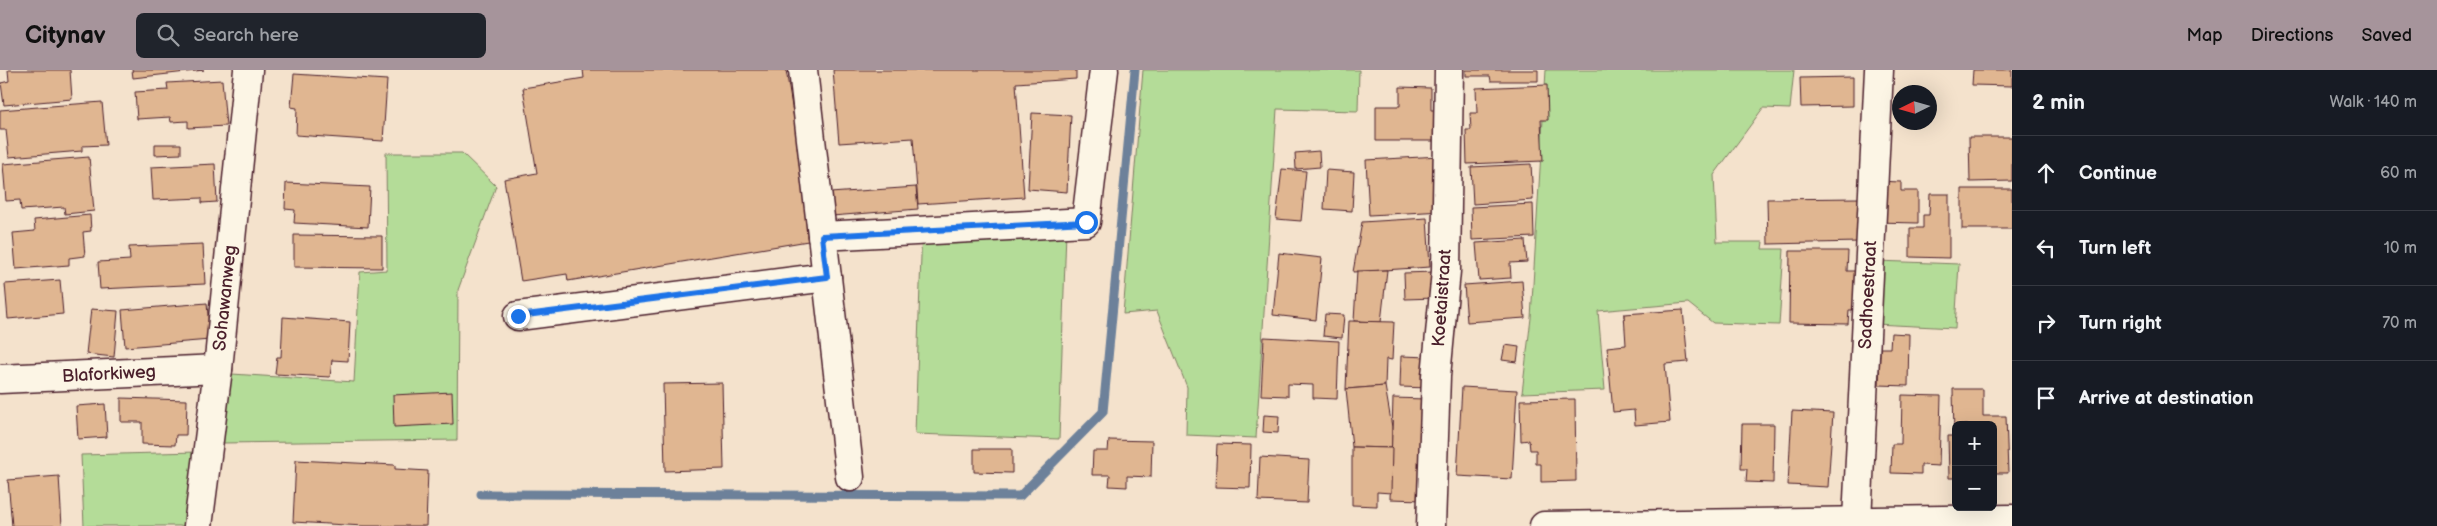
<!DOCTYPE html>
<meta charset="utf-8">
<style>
body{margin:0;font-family:"Balsamiq Sans",sans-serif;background:#20242c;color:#f1f3f6}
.controls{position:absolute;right:15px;bottom:15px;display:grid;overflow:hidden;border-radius:8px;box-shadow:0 5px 20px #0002}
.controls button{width:45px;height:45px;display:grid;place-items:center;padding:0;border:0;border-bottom:1px solid #363941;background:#171b24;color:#f1f3f6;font:25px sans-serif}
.compass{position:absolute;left:1892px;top:15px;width:45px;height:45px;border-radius:50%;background:#171b24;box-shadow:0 5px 20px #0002;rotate:265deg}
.stop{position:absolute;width:15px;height:15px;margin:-11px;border:4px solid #1a73e8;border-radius:50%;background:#fff}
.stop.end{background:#1a73e8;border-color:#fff;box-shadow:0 1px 5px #0008}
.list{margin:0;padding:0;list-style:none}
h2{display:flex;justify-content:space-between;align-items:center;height:65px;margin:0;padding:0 20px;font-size:21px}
h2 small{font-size:16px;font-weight:400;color:#9ea1a6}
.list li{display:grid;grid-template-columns:32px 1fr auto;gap:15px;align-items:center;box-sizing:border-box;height:75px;padding:0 20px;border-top:1px solid #363941}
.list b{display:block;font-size:19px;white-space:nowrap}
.list em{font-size:16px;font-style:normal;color:#9ea1a6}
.icon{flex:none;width:28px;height:28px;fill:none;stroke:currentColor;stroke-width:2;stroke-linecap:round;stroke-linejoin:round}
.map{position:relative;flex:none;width:2012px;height:456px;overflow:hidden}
header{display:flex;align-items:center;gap:30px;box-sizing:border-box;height:70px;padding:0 25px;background:#a6949b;color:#111}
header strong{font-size:24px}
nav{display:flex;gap:28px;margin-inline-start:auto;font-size:18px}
.search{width:350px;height:45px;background:#20242c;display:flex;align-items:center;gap:12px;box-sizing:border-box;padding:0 18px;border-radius:8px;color:#9ea1a6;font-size:19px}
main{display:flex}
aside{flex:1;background:#171b24}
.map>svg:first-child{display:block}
.green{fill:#b4dc98;stroke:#7f7e62}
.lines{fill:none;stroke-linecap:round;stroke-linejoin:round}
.stream{stroke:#6d819a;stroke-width:9}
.building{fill:#e0b691;stroke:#4a1f2b}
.minor-casing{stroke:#4a1f2b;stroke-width:31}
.minor{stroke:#fcf5e5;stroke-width:28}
.route{stroke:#1a73e8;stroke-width:6}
.labels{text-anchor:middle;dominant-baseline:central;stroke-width:5;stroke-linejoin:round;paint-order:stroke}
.street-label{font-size:18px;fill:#4a1f2b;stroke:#fcf5e5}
</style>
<header>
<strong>Citynav</strong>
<div class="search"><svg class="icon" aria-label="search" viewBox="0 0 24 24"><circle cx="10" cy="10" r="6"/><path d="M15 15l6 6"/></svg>Search here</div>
<nav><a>Map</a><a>Directions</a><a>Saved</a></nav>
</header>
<main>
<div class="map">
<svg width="2012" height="456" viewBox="0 0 2012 456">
<rect width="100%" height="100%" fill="#f4e2cc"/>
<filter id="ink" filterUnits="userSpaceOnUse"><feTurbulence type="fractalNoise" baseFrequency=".02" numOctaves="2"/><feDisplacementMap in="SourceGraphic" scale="10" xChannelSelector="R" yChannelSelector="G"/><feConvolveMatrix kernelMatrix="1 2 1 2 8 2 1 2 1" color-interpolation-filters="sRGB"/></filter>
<g filter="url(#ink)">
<g class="green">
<polygon points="1143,0 1359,0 1358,41 1277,39 1256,368 1186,365 1187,317 1157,241 1123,244"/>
<polygon points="1546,0 1794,0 1790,39 1763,38 1714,105 1717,172 1763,172 1762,179 1784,179 1779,255 1713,253 1688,233 1598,241 1605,320 1522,323 1531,248"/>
<polygon points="386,83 462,83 496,116 458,220 457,370 222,373 232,304 354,312 360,202 387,200"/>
<polygon points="922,156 1066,161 1059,369 915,364"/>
<polygon points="1877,191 1959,194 1955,258 1875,254"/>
<polygon points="197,382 188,456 84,456 81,385"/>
</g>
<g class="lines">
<polyline class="stream" points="481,424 1020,426 1103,342 1135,0"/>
</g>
<g class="building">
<polygon points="8,0 70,0 72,29 4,35 1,13 9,11"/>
<polygon points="132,0 204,0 133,8"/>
<polygon points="583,0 786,0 814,170 568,211 567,204 521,211 504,109 537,103 523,18 584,8"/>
<polygon points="833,0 1076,0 1076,9 1016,13 1024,127 918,134 913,68 839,73"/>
<polygon points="1466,0 1538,0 1538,11 1491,11 1490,6 1466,6"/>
<polygon points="1973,0 2012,0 2012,16 1972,15"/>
<polygon points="294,4 387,10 383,71 296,65 297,38 291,37"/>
<polygon points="1853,7 1853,36 1801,37 1800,8"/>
<polygon points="222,10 226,56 188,58 188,51 171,52 170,47 137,49 135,22 168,20 167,13"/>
<polygon points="1547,15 1548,50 1541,50 1543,91 1467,94 1466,60 1471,60 1470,43 1477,43 1476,18"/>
<polygon points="1400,17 1431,18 1431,40 1442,40 1442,71 1376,71 1376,36 1400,36"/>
<polygon points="102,32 106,75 82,76 82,81 9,87 6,60 0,60 0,40"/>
<polygon points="1032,43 1071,45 1067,122 1028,119"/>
<polygon points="1969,67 2012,67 2012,111 1970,112"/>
<polygon points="155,74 181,74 181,84 155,85"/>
<polygon points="1319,81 1320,97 1296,99 1295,83"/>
<polygon points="1440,86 1443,141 1369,145 1366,90"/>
<polygon points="89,87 94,141 65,144 64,137 21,140 20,130 6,131 3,94"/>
<polygon points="215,94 217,132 202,133 202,128 153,130 151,97"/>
<polygon points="1531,94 1533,130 1473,134 1471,97"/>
<polygon points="1282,99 1306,101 1301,151 1276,149"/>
<polygon points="1326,100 1354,102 1352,141 1324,139"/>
<polygon points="1876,111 1901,112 1901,121 1918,121 1918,153 1875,152"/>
<polygon points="286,113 370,117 368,157 294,153 295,140 285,139"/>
<polygon points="916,117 918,139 832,146 830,123"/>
<rect x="1962" y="119" width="50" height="40"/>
<polygon points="1930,124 1949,124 1949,188 1910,187 1910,158 1923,158 1923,145 1929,145"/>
<polygon points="1859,128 1859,172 1768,174 1767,129"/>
<polygon points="1533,134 1534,167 1472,170 1471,137"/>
<polygon points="90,145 91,161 83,162 85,186 69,188 69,195 16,199 13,163 35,161 34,150"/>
<polygon points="1427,148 1430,197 1353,202 1362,152"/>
<polygon points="294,165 382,166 382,198 294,197"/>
<polygon points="1525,170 1527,192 1510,193 1511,208 1479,210 1476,173"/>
<polygon points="203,174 205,214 100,219 98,192 130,190 129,177"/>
<polygon points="1790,181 1848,181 1847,201 1859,201 1858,240 1849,240 1848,254 1789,253"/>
<polygon points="1279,183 1322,188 1316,250 1273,245"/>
<polygon points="1387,200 1381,252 1354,251 1357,201"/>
<polygon points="1434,202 1435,228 1405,229 1404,203"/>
<polygon points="60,210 63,244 8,249 5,214"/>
<polygon points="1522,211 1525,248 1467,252 1464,215"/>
<polygon points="207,233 210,270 125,277 122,240"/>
<polygon points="91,239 118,241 114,287 86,284"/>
<polygon points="1683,240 1688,292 1665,294 1670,352 1635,355 1634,340 1613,342 1607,277 1626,275 1624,244"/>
<polygon points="1325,244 1344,245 1342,268 1323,266"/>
<polygon points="283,247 350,252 348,291 332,290 330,307 275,304 277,287 281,287"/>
<polygon points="1349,251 1394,252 1392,290 1386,289 1385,316 1346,319"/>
<polygon points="1891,263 1909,264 1908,316 1879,315 1880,278 1890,278"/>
<polygon points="1264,267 1339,271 1337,329 1313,328 1313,315 1288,314 1288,326 1261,325"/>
<polygon points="1505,275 1519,277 1517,292 1502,290"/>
<polygon points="1401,286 1430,287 1429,318 1400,317"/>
<polygon points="722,313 724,399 665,401 663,314"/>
<polygon points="1385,316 1392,357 1392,378 1352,377 1346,319"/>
<polygon points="1462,317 1517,320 1512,409 1457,406"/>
<polygon points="1953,319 1983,319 1983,346 2006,346 2008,403 1995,403 1993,355 1956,355 1956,408 1949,408 1948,366 1954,366"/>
<polygon points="452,322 453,354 394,357 393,325"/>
<polygon points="1902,325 1941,326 1939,396 1921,395 1921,404 1891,403 1892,374 1901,374"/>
<polygon points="121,328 187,330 186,365 176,365 175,375 142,374 142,352 121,352"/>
<polygon points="1393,328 1425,329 1423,430 1390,429"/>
<polygon points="1575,329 1576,411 1541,412 1541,394 1536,394 1536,380 1530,380 1529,370 1521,371 1520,330"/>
<polygon points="105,334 107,367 78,369 76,336"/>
<polygon points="1792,341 1833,343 1828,417 1788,415"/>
<polygon points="1264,345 1279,346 1278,363 1263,362"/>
<polygon points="1742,354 1774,354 1773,413 1746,412 1747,399 1741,399"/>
<polygon points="1109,370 1152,371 1151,407 1127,406 1127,417 1109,416 1110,405 1092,405 1093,381 1108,381"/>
<polygon points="1217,374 1251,375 1250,418 1215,417"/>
<polygon points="1352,377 1392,378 1391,423 1377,422 1377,436 1352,435"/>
<polygon points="974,379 1012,379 1012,403 974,402"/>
<polygon points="1260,387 1309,390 1307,433 1258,431"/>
<polygon points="296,390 395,395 395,399 428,401 426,456 364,456 293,452"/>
<polygon points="59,406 62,456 12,456 8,410"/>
</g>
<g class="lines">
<defs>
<g id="minor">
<polyline points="803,0 850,407"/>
<polyline points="822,166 1086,152 1104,0"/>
<polyline points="518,246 827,207"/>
<polyline points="0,309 218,299"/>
<polyline points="1857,450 1879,0"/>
<polyline points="198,456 218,299 248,0"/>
<polyline points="1431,456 1436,306 1446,201 1449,0"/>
<polyline points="1544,456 2012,449"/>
</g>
</defs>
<use href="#minor" class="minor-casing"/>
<use href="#minor" class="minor"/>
</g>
</g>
<g class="lines" filter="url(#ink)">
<polyline class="route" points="518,246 827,207 822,166 1086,152"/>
</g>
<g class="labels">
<g class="street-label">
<text transform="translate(1868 225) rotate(-87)">Sadhoestraat</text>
<text transform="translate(225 228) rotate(-84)">Sohawanweg</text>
<text transform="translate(1442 228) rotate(-86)">Koetaistraat</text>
<text transform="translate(109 304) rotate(-3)">Blaforkiweg</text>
</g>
</g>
</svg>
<div class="controls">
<button>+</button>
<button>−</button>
</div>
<svg class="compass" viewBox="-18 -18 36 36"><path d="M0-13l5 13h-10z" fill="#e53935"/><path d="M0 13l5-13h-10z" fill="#9ea1a6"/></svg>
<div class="stop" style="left:1086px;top:152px"></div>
<div class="stop end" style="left:518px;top:246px"></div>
</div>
<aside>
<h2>2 min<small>Walk · 140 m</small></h2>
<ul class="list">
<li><svg class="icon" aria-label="ahead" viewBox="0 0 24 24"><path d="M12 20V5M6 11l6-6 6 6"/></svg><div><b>Continue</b></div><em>60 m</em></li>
<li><svg class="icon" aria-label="left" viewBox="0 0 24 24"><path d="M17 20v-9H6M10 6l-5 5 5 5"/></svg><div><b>Turn left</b></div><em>10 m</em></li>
<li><svg class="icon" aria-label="right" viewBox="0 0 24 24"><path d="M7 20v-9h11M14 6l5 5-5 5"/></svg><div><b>Turn right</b></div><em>70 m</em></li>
<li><svg class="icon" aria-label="arrive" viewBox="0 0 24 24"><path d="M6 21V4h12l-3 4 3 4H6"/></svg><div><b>Arrive at destination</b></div></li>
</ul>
</aside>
</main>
